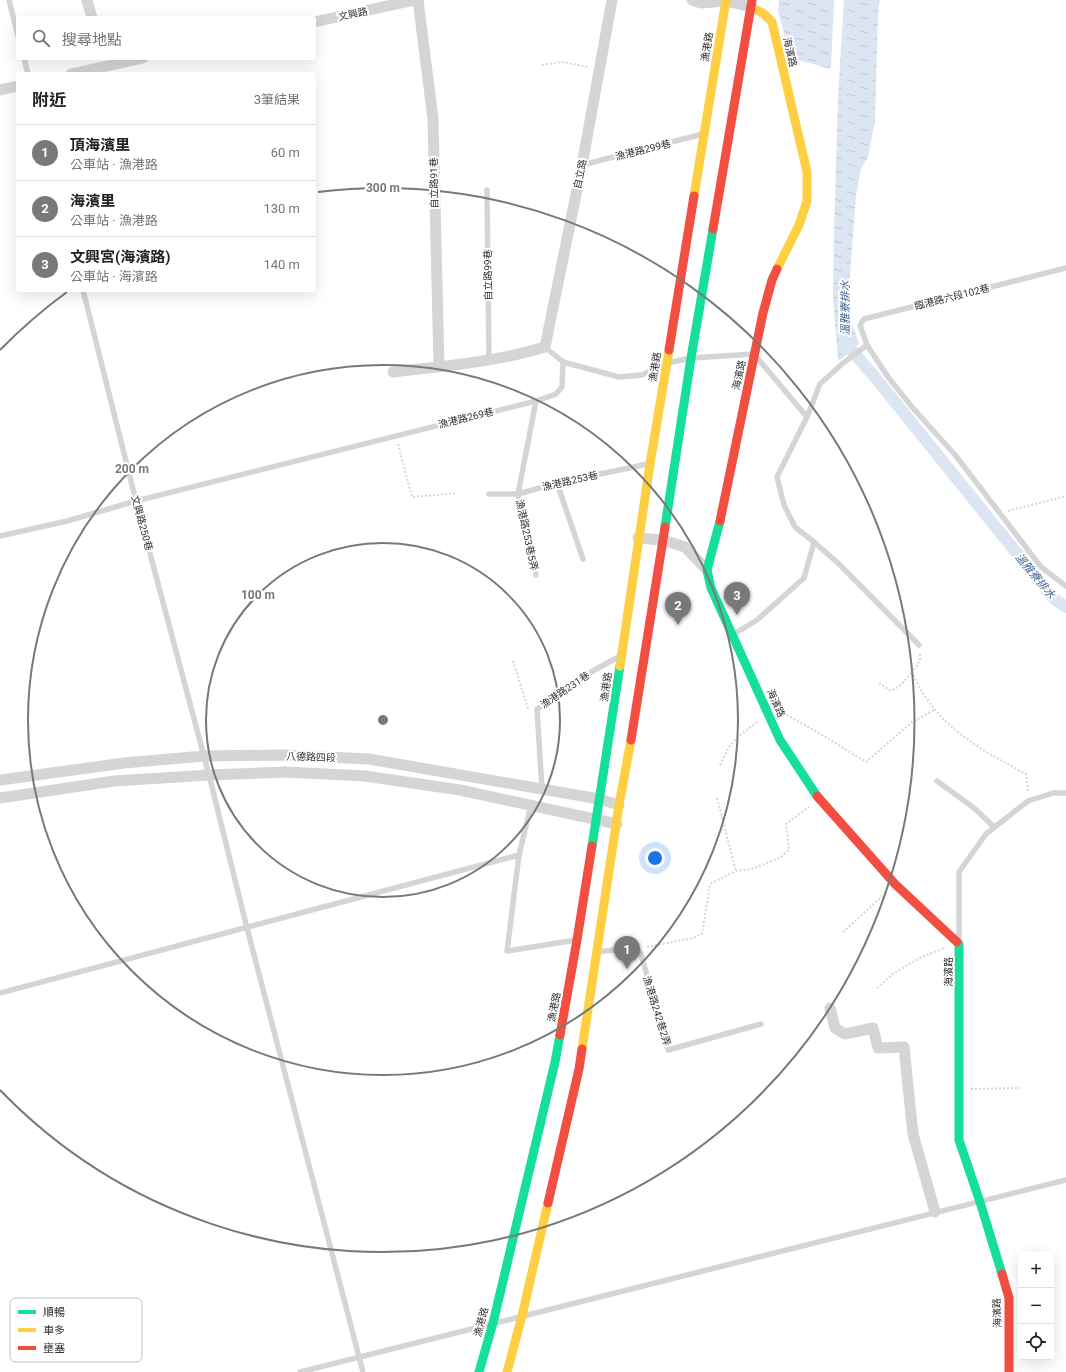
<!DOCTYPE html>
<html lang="zh-TW">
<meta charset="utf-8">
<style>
body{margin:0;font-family:Roboto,"Noto Sans TC",sans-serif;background:#f6f6f6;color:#202124}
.controls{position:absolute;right:12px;bottom:12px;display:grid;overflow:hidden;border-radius:4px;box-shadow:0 4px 16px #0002}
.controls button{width:36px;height:36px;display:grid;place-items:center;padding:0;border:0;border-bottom:1px solid #e0e0e0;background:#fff;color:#202124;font:20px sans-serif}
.you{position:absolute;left:655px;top:858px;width:14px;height:14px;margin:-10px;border:3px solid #fff;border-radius:50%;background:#1a73e8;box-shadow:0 0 0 6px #1a73e833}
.badge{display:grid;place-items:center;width:26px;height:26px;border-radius:50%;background:#797979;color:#fff;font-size:13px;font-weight:700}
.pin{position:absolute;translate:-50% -33px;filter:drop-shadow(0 1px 2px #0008)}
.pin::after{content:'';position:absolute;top:21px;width:14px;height:12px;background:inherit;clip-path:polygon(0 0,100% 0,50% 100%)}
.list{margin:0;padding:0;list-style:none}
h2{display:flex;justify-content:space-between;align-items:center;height:52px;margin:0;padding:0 16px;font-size:17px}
h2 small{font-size:13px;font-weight:400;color:#757577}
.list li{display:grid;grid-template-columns:26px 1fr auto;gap:12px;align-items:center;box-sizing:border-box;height:56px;padding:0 16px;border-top:1px solid #e0e0e0}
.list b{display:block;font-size:15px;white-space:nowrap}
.list p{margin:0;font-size:13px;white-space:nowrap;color:#757577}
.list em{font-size:13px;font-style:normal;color:#757577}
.icon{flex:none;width:22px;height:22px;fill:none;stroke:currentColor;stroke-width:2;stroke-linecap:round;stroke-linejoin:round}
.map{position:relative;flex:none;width:1066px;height:1372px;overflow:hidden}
.search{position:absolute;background:#fff;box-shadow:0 4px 16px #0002;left:16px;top:16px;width:300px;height:44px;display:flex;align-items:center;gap:10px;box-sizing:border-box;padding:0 14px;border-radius:4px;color:#757577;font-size:15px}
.panel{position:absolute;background:#fff;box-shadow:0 4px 16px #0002;left:16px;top:72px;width:300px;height:220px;border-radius:4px}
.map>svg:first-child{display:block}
.water{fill:url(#water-ripples)}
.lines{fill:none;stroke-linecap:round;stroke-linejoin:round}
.canal{stroke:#dce6f2;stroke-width:12}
.path{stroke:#d5d5d5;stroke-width:2;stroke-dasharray:2 2;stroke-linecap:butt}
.lane{stroke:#d5d5d5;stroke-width:5.5}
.street{stroke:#d5d5d5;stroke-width:11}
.fast{stroke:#16e098;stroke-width:9}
.slow{stroke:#ffcf43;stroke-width:9}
.jam{stroke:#f24e42;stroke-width:9}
.ring{fill:none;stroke:#797979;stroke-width:2}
.labels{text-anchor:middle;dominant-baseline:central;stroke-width:4;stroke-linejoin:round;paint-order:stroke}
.street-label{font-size:10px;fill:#313131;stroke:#fff}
.water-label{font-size:11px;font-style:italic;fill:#406692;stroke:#fff}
.key{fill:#fff;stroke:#c1c1c1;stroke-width:1}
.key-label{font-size:11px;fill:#313131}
.centre{fill:#797979;stroke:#fff;stroke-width:2}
.ring-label{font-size:12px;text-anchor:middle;font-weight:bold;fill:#797979;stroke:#fff;stroke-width:4;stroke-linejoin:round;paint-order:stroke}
</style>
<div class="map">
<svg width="1066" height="1372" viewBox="0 0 1066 1372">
<defs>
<pattern id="water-ripples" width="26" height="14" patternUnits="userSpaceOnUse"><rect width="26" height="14" fill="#dce6f2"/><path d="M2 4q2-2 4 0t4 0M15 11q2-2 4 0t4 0" fill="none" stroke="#bdc6d0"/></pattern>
</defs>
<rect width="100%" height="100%" fill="#fff"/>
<g class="water">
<polygon points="779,0 834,0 831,69 791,58 778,11"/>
<polygon points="844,0 880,0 878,14 875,121 868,157 861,169 856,196 848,300 850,319 859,342 858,345 840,360 838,359 833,299 834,232 838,96"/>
</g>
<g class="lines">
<polyline class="canal" points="845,338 845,343 874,376 1053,598 1066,607"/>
<g class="path">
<polyline points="542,65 562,62 588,67"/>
<polyline points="398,444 412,497 457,493"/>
<polyline points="1008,511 1066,496"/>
<path d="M 920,654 L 920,661 L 912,672 C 935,726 978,748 1026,774 L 1028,792"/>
<polyline points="513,661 528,709"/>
<polyline points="879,683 891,691 901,685 912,672"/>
<polyline points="783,713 819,733 866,762 911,723 934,710"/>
<polyline points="720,765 729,747 738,737 758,721"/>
<polyline points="717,798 736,871"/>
<polyline points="843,932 887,892"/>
<polyline points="647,947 693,938 702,934 710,884 736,871 752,869 781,857 789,850 786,824 809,807"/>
<polyline points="877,988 894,973 920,958 944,948"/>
<polyline points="971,1089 1020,1088"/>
</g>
<g class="lane">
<polyline points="9,0 18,36"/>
<polyline points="24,58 28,74"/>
<polyline points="582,165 703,134"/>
<polyline points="487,190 489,361"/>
<polyline points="1066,268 864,319 860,325 867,345 888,377 912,407 956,456 1041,567 1066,586"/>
<polyline points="83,290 136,501 209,775 247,928 363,1372"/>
<polyline points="545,347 563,362 619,377 642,375 667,363 691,358 754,354 807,417"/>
<polyline points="557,483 583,559"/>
<polyline points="489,494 518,494 557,483 648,464"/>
<polyline points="0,536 67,521 136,501 536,401 556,394 562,387 563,362"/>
<polyline points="814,542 839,564 919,645"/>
<polyline points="536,575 518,494 536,401"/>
<polyline points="734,634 757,620 804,578 814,542 795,527 784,505 777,477 807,417 820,384 842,364 867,345"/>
<polyline points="937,781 974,808 994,827"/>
<polyline points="542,789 537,709 591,672 620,656"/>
<polyline points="531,805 519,855 507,951 576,940"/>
<polyline points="959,941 959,872 986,834 1028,801 1053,793 1066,793"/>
<polyline points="597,952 631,948 638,950 641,954 668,1050 761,1024"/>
<polyline points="0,993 519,855"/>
<polyline points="300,1372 1066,1180"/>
</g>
<g class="street">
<polyline points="87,0 92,18"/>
<polyline points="418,0 433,119 439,366"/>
<polyline points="692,0 701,3 726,1 751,7"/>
<polyline points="314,22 415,0"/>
<polyline points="71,74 143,58"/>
<polyline points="0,90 18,86"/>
<path d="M 393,372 C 444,366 496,362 545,347 L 582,165 L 612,0"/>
<polyline points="638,538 663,540 685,547 707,570"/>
<polyline points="0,780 124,763 204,756 285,755 369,759 599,799 619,805"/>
<polyline points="0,798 114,781 209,775 285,772 365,776 460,790 617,824"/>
<polyline points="830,1008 835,1028 845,1034 873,1028 878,1048 904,1047 913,1134 935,1212"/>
</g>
<g class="fast">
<polyline points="720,521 707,570 711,588 780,740 817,796"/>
<polyline points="665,527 691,358 713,229"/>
<polyline points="592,846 620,666"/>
<polyline points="957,942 959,944 959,1140 980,1202 1002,1274"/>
<polyline points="479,1372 493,1323 555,1062 560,1035"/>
</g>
<g class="slow">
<polyline points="751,7 764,14 772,22 807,172 807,201 799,225 777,269"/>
<polyline points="694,196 726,0"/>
<polyline points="620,666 650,464 669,350"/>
<polyline points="582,1049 619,805 631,740"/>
<polyline points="507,1372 522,1316 548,1203"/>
</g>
<g class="jam">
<polyline points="713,229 752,0"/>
<polyline points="669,350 694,196"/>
<polyline points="720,521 763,313 772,280 777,269"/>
<polyline points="631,740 665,527"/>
<polyline points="817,796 895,884 957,942"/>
<polyline points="560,1035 577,940 592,846"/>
<polyline points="548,1203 579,1069 582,1049"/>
<polyline points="1002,1274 1009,1298 1009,1372"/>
</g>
</g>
<g class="ring">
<circle cx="383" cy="720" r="177"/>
<circle cx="383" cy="720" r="355"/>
<path d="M0 350A532 532 0 0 1 67 292M318 192A532 532 0 1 1 0 1090"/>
</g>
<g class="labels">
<g class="street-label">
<text transform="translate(353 14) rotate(-12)">文興路</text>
<text transform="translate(707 47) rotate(-81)">漁港路</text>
<text transform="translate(790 52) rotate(77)">海濱路</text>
<text transform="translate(643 150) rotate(-14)">漁港路299巷</text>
<text transform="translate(580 174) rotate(-79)">自立路</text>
<text transform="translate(434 183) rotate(-91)">自立路91巷</text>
<text transform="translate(488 275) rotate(-91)">自立路99巷</text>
<text transform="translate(952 297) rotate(-14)">臨港路六段102巷</text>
<text transform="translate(655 367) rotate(-81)">漁港路</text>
<text transform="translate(739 375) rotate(-78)">海濱路</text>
<text transform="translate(466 418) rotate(-14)">漁港路269巷</text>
<text transform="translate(570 481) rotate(-13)">漁港路253巷</text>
<text transform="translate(142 523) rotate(75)">文興路250巷</text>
<text transform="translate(527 535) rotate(78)">漁港路253巷5弄</text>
<text transform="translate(606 687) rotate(-82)">漁港路</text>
<text transform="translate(565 690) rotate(-34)">漁港路231巷</text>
<text transform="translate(776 703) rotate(66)">海濱路</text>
<text transform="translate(311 757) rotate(2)">八德路四段</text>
<text transform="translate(948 972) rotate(-90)">海濱路</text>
<text transform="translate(554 1007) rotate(-79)">漁港路</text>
<text transform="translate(657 1011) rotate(73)">漁港路242巷2弄</text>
<text transform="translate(997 1313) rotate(-92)">海濱路</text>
<text transform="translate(481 1322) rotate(-75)">漁港路</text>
</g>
<g class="water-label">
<text transform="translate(845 308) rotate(-90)">溫雅寮排水</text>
<text transform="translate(1035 576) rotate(50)">溫雅寮排水</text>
</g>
</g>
<rect x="10" y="1298" width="132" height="64" rx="6" class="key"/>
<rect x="18" y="1310" width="18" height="4" fill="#16e098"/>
<rect x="18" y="1328" width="18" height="4" fill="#ffcf43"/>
<rect x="18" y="1346" width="18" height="4" fill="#f24e42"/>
<g class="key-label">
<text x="43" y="1316">順暢</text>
<text x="43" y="1334">車多</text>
<text x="43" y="1352">壅塞</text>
</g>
<circle cx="383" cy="720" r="6" class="centre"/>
<g class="ring-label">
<text x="383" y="192">300 m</text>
<text x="132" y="473">200 m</text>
<text x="258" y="599">100 m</text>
</g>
</svg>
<div class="controls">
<button>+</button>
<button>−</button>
<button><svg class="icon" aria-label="locate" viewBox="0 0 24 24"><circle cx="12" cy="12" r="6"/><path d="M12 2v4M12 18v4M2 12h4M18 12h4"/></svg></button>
</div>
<div class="you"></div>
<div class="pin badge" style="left:627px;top:969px">1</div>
<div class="pin badge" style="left:678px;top:625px">2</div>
<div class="pin badge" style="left:737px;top:615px">3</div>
<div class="search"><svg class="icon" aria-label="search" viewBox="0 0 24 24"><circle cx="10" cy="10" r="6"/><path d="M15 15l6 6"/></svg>搜尋地點</div>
<section class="panel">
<h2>附近<small>3筆結果</small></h2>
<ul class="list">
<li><span class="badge">1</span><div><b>頂海濱里</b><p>公車站 · 漁港路</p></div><em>60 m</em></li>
<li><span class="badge">2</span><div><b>海濱里</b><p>公車站 · 漁港路</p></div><em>130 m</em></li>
<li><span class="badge">3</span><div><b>文興宮(海濱路)</b><p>公車站 · 海濱路</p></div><em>140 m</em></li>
</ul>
</section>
</div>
